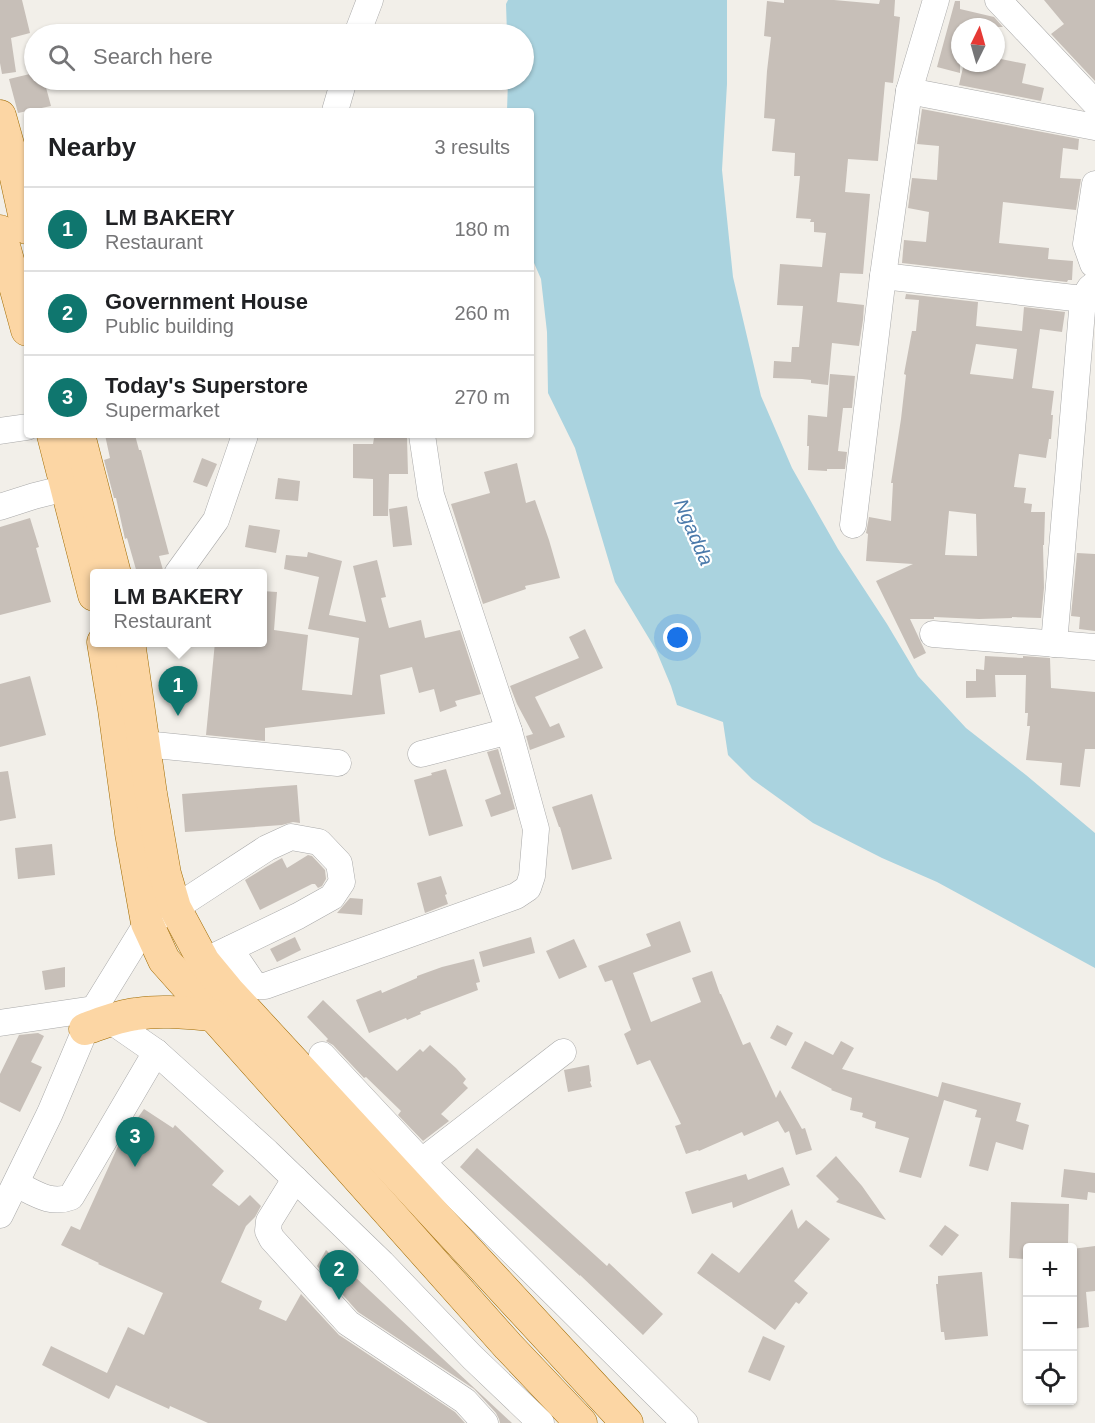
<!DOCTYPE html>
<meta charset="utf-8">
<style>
body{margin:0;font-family:Arial,sans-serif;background:#f6f6f6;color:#202124}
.controls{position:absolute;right:18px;bottom:18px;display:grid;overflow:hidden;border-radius:6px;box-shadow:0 2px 4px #0004}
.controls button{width:54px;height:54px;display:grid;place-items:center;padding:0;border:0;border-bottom:2px solid #e0e0e0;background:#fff;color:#202124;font:30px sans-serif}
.compass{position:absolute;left:951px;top:18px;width:54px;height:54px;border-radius:50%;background:#fff;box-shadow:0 2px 4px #0004;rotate:5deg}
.you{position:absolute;left:678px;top:638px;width:21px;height:21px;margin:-15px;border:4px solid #fff;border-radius:50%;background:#1a73e8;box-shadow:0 0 0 9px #1a73e833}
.badge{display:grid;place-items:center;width:39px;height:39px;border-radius:50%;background:#0f766e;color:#fff;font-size:20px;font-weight:700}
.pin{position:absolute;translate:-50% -50px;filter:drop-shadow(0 2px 3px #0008)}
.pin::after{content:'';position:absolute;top:32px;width:21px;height:18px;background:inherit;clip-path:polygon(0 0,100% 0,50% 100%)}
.popup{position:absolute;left:90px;top:569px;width:177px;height:78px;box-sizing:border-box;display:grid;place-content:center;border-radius:6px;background:#fff;filter:drop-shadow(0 2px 4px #0005);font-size:20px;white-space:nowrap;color:#757577}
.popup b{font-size:22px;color:#202124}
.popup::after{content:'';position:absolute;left:50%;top:100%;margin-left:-12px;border:12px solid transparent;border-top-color:#fff}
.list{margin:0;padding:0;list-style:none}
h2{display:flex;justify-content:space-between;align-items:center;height:78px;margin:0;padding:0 24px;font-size:26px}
h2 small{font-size:20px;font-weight:400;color:#757577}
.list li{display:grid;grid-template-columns:39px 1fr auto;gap:18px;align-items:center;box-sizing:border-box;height:84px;padding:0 24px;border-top:2px solid #e0e0e0}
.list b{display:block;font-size:22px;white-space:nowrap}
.list p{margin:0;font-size:20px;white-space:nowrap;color:#757577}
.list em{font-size:20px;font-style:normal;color:#757577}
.icon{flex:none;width:33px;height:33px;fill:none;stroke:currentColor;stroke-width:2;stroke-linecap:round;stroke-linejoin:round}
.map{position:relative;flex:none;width:1095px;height:1423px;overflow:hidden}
.search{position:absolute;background:#fff;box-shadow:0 2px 4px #0004;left:24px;top:24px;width:510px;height:66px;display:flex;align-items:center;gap:15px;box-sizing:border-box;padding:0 21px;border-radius:33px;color:#757577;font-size:22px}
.panel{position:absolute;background:#fff;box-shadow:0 2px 4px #0004;left:24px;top:108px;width:510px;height:330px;border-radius:6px}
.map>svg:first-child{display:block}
.water{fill:#aad3df}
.building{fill:#c7bfb8;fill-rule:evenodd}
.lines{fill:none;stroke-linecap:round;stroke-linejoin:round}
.minor-casing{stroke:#a9a9a9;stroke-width:27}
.major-casing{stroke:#a06b00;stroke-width:33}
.minor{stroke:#fff;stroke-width:26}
.major{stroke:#fcd6a4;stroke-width:32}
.labels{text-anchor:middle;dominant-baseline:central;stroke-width:4.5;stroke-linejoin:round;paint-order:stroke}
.water-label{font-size:20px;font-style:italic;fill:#4a7aab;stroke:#fff}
</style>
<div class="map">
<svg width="1095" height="1423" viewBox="0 0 1095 1423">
<rect width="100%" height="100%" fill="#f2efe9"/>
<polygon class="water" points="508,0 727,0 727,84 722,170 733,277 761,396 792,468 838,549 887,624 918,676 966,728 1026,775 1095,833 1095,968 937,882 882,858 813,823 752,779 728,755 723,722 677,705 671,686 656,650 615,582 575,448 548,393 547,332 541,279 531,256 531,111 507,111 508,80 524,80 524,34 507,34 506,4"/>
<g class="building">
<polygon points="0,0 22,0 30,33 11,38 16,72 2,74 0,63"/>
<polygon points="784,0 834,0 879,4 880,0 895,0 894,16 900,17 893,83 885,82 878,161 848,159 845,192 870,194 863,274 840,273 837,302 864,305 863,320 859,346 832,343 828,385 811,383 811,380 802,379 773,378 774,361 791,362 792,347 799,347 803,306 777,305 780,264 822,267 826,233 814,232 814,222 810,222 811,219 796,218 800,176 794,176 795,153 772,151 775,119 764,118 767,71 771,37 764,36 767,1 784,3"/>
<polygon points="1044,0 1095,0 1095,81 1051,34 1064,24"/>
<polygon points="955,1 960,1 960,9 994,17 1003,27 960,27 960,73 937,67"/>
<polygon points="996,58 1026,64 1022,83 1044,88 1041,101 959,85 964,63 996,63"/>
<polygon points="34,73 34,80 44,80 51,106 18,113 9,79"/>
<polygon points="922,109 1079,139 1078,150 1063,148 1060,178 1081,179 1076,210 1003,202 999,243 1049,248 1048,259 1073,261 1072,280 1068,280 1067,282 902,263 904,240 926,242 929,212 908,208 912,178 937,180 939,146 917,144"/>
<path d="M 906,294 L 978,302 L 976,326 L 1022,331 L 1024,307 L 1065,312 L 1062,332 L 1040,329 L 1032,388 L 1054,391 L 1051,415 L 1053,415 L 1051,439 L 1049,439 L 1046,458 L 1019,454 L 1014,487 L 1026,488 L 1024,503 L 1032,504 L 1031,512 L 1045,512 L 1044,545 L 1043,545 L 1044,588 L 1041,618 L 1012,617 L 1012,618 L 979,619 L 934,617 L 934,619 L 910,619 L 926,653 L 914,659 L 876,581 L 913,564 L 866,561 L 868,534 L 866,533 L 869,517 L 891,521 L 893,483 L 891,483 L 901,419 L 906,375 L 904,374 L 912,331 L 916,331 L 919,300 L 905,299 ZM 976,344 L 1017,349 L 1013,379 L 970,374 ZM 949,511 L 976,514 L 977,556 L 945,555 Z"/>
<polygon points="830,374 855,376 852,408 843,408 838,451 847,452 845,469 827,469 827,471 808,470 809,446 807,446 808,415 827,417"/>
<polygon points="105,435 135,435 139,450 141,450 169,554 159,556 163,570 162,573 137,573 127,538 125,539 116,498 114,498 104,460 110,458"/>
<polygon points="374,438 407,438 408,474 389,474 388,516 373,516 373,479 353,478 353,444 373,444"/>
<polygon points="202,458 217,464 207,487 193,482"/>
<polygon points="517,463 526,503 535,500 549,540 560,578 525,586 526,589 483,604 451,504 490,493 484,472"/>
<polygon points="278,478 300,481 298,501 275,499"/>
<polygon points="407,506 412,545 393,547 389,509"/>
<polygon points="30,518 39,547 36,548 51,602 0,615 0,527"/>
<polygon points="249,525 280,530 276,553 245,547"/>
<polygon points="308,552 342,561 329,615 366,622 353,566 377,560 386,597 381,598 389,628 421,620 425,638 460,630 481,694 455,701 457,706 440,712 434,689 419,693 412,667 380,675 385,714 265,728 265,741 206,735 215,642 262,642 262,591 277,592 274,630 308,635 302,690 352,695 359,638 308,629 319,577 284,569 286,555 307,557"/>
<polygon points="1077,553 1095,554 1095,631 1079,629 1080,617 1071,616"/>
<polygon points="585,629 603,668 535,697 550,727 559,723 565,737 530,750 526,736 533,734 517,704 510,686 579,658 569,637"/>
<polygon points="985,656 1023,658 1023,656 1050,658 1051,688 1095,692 1095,749 1085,749 1080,787 1060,785 1062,763 1026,760 1030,726 1027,726 1028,713 1025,713 1026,675 995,675 996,697 966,698 966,681 976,681 976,669 984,670"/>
<polygon points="30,676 46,735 0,747 0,684"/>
<polygon points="498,749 515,809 491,817 485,800 501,794 487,752"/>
<polygon points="446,769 463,826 429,836 414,780 432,775 431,773"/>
<polygon points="8,771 16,818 0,821 0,772"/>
<polygon points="297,785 300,823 293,822 282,825 185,832 182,794"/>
<polygon points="592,794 612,859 572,870 560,827 559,827 552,807"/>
<polygon points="52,844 55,875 18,879 15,848"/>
<polygon points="308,855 312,856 325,870 326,879 322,886 318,888 315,884 312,884 260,910 245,880 266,867 282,858 287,868"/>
<polygon points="441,876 447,894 445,895 448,904 425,913 417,883"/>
<polygon points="350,898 363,899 362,915 337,913"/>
<polygon points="680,921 691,952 633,973 651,1022 701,1002 692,978 712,971 720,994 721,994 743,1045 750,1042 776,1098 780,1090 802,1129 805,1128 812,1150 796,1155 789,1131 785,1133 778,1121 744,1136 742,1132 699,1151 698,1150 686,1154 675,1126 681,1124 650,1060 637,1065 624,1034 631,1030 612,980 605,982 598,966 651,946 646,934"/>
<polygon points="295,937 301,950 277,962 270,949"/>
<polygon points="531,937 535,953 483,967 479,952"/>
<polygon points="574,939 587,967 559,979 546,951"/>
<polygon points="474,959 480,982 476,983 478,990 420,1012 421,1014 407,1020 406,1018 369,1033 356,1000 381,990 382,993 417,978 417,976 442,967"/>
<polygon points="65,967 65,987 45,990 42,971"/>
<polygon points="323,1000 397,1071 420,1049 423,1052 430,1045 456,1068 466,1079 463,1083 468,1088 441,1114 449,1121 423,1141 398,1115 401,1111 366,1077 364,1078 333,1045 326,1041 328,1039 307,1017"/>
<polygon points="777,1025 793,1033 786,1046 770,1038"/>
<polygon points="38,1033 44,1036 31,1062 42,1067 20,1112 0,1102 0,1074 19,1035"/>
<polygon points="805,1041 833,1055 841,1041 854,1048 842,1069 938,1097 942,1082 1021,1103 1016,1121 1029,1125 1023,1150 996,1142 988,1171 969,1166 981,1118 975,1117 977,1110 944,1100 921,1178 899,1172 909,1138 875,1128 876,1122 862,1117 863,1113 850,1110 852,1098 831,1090 832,1089 791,1068"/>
<polygon points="589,1065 591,1081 590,1082 592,1087 568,1092 564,1070"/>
<polygon points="144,1109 173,1128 175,1125 224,1171 212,1185 239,1206 250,1195 261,1206 255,1217 246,1226 221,1282 262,1301 259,1309 286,1321 301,1294 339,1335 455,1412 465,1423 208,1423 170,1406 169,1409 116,1385 109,1399 42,1365 51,1346 107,1373 128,1327 144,1335 163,1293 98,1264 99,1263 61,1245 71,1226 80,1230 119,1144"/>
<polygon points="477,1148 607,1266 609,1263 663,1314 643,1335 580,1275 580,1276 460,1167"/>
<polygon points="836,1156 862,1186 886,1220 836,1202 839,1199 816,1176"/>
<polygon points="783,1167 790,1185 733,1208 732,1202 692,1214 685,1192 746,1174 748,1180"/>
<polygon points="1064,1169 1095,1173 1095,1193 1088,1192 1087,1200 1061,1197"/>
<polygon points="1011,1202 1069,1204 1068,1244 1042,1243 1042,1248 1028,1248 1028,1254 1025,1254 1025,1259 1009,1258"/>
<polygon points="792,1209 798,1229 806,1220 830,1239 794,1281 808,1293 799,1304 796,1302 775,1330 697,1273 712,1253 739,1273"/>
<polygon points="945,1225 959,1235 942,1256 929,1246"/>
<polygon points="1095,1246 1095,1291 1086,1292 1089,1327 1072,1329 1072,1249"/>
<polygon points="326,1250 512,1423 500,1423 499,1419 496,1413 474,1389 358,1312 317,1266"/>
<polygon points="982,1272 988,1336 945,1340 944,1332 941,1332 936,1284 938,1284 938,1276"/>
<polygon points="763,1336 785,1346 770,1381 748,1372"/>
</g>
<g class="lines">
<defs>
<g id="minor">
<polyline points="998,0 1095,103"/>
<polyline points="357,34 370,0"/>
<polyline points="909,91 1095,127"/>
<polyline points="335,111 344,80"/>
<polyline points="1095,184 1086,244 1093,264 1095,265"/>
<polyline points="883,276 1083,299 1090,288 1095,284"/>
<polyline points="0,431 27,427"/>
<polyline points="0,507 34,496 66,488"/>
<polyline points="853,525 883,276 909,91 936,0"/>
<polyline points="177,574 216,520 245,435"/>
<polyline points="933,634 1095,647"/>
<polyline points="1054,644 1083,299"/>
<polyline points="144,744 338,763"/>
<polyline points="421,754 509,731"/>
<polyline points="230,949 251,980 256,986 265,986 516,896 528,888 532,876 536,829 509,731 431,495 422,435"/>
<polyline points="0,1023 94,1009 156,1052 267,1152 382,1263 472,1357 541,1423"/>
<polyline points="322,1055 422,1162 685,1423"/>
<polyline points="408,1172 563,1052"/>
<polyline points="295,1179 269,1221 268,1231 272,1239 348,1323 465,1401 485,1423"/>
<path d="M 16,1184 C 35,1193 50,1205 71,1197 L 156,1052"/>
<polyline points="0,1215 50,1113 94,1009 147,923 175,908 267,848 291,837 319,842 339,863 342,882 332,897 298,916 215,956"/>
</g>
<g id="major">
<polyline points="0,116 11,155 27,228"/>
<polyline points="0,231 27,330"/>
<polyline points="53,435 94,595"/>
<polyline points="79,435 115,574"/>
<polyline points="103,642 114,709 131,833 147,923 164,960 508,1346 581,1423"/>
<polyline points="129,642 151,794 165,874 175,908 204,962 228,991 627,1423"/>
<path d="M 85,1029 C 102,1023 118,1016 136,1014 C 161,1010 187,1013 212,1015"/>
</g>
</defs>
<use href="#minor" class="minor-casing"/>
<use href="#major" class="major-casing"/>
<use href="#minor" class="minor"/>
<use href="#major" class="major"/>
</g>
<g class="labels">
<g class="water-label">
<text transform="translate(694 532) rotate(67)">Ngadda</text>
</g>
</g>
</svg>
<div class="controls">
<button>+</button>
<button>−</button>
<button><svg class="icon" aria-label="locate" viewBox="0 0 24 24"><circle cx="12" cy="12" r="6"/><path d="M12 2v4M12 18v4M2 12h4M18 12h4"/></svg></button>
</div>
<svg class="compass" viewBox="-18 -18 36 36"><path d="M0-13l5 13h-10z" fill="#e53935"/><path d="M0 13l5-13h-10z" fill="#757577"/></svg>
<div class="you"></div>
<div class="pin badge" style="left:178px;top:716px">1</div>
<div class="popup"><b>LM BAKERY</b>Restaurant</div>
<div class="pin badge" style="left:339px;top:1300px">2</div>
<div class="pin badge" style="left:135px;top:1167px">3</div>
<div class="search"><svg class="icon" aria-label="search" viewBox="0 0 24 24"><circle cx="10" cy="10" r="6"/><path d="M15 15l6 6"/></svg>Search here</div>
<section class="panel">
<h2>Nearby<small>3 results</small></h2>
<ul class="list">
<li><span class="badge">1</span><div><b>LM BAKERY</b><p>Restaurant</p></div><em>180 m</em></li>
<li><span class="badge">2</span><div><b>Government House</b><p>Public building</p></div><em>260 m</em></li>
<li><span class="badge">3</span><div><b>Today's Superstore</b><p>Supermarket</p></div><em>270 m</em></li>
</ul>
</section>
</div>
